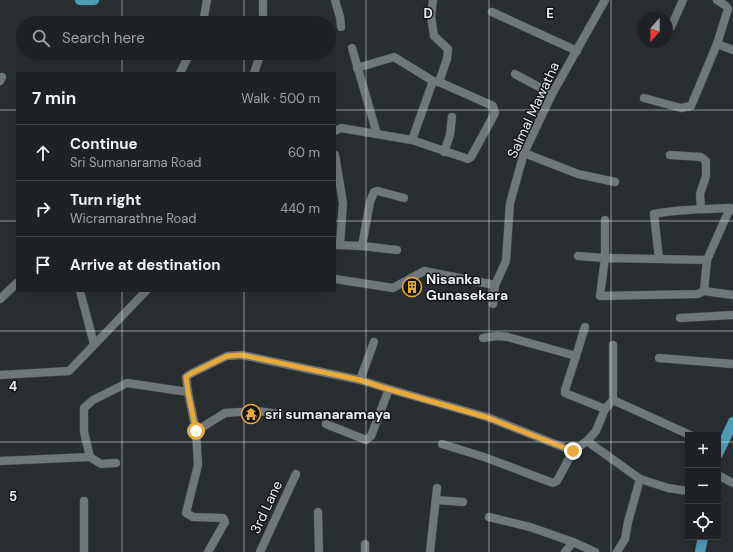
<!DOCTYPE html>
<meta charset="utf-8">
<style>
body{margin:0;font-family:"DM Sans",sans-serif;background:#272a2d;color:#f1f3f6}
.controls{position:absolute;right:12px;bottom:12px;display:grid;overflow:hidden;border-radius:0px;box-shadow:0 4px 16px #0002}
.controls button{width:36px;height:36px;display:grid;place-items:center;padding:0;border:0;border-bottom:1px solid #3c3f42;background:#1f2225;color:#f1f3f6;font:20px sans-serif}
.compass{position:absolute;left:637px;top:12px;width:36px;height:36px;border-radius:50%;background:#1f2225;box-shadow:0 4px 16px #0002;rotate:201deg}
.stop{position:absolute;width:12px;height:12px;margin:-9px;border:3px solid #eaaa38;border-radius:50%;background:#fff}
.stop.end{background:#eaaa38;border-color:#fff;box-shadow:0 1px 4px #0008}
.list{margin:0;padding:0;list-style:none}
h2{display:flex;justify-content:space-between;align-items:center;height:52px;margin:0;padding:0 16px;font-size:17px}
h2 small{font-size:13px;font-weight:400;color:#a1a4a7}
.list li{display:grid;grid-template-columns:26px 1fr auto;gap:12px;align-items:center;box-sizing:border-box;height:56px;padding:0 16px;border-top:1px solid #3c3f42}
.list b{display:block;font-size:15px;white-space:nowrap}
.list p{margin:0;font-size:13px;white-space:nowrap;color:#a1a4a7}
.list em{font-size:13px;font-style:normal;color:#a1a4a7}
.icon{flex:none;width:22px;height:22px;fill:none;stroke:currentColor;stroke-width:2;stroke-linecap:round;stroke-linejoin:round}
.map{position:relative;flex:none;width:733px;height:552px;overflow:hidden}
.search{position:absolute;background:#1f2225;box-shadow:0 4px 16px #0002;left:16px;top:16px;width:320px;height:44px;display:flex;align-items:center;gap:10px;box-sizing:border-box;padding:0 14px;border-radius:22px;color:#a1a4a7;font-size:15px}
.panel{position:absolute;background:#1f2225;box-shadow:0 4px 16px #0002;left:16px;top:72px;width:320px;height:220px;border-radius:0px}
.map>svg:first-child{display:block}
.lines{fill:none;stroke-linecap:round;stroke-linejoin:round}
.minor-casing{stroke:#454b4d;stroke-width:9}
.major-casing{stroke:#454b4d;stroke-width:11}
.minor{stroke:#70777a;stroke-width:8}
.major{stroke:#4e9db7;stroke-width:10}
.route{stroke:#eaaa38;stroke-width:5}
.grid{fill:none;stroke:#ebeff1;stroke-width:1;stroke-opacity:0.55}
.labels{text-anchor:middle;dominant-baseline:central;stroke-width:3;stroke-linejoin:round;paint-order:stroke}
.street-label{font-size:14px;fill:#ebeff1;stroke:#131617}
.poi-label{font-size:14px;font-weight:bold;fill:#ebeff1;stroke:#131617;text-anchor:start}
.grid-label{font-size:13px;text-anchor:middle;font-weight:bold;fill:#ebeff1;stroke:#131617;stroke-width:3;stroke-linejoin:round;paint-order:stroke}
</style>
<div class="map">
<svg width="733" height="552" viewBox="0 0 733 552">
<rect width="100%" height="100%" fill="#292e31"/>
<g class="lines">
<defs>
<g id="minor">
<polyline points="335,0 340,17 341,27"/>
<polyline points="433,0 431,16 434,36 448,49 447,59 439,82"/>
<polyline points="717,0 726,6 728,9 717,44 733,50"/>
<polyline points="492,12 577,51"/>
<polyline points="203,23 207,0"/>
<polyline points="263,23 263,0"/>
<polyline points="671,27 683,0"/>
<polyline points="352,48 377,134"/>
<polyline points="180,73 190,53"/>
<polyline points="254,73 261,53"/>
<polyline points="515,74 552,94"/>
<polyline points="0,81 2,77"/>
<polyline points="644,98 681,108 691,106 717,44"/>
<polyline points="335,131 341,128 412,140 468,159 471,157 495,113 493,106 439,82 433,81 394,57 357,68"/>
<polyline points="412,140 433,81"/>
<polyline points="444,152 450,135 452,117"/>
<polyline points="524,153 578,174 615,182"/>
<polyline points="335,155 343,203 340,245"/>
<polyline points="670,155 701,157 706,161 706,176 700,194 701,209"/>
<polyline points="336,245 362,246 397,250"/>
<polyline points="362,246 370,202 374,192 378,191 404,198"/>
<polyline points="578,256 605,258 605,220"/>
<path d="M 659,259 L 605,258 L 600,296 L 698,294 L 704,291 L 707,260 L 659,259 L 654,214 C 679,209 705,209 730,208 L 733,210"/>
<polyline points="707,260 730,208"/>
<polyline points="335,279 393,288 424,271 495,285"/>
<polyline points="80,291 94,344"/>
<polyline points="704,291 733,295"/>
<polyline points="0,299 17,283"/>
<polyline points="493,304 495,285 506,261 510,203 524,153 552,94 605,0"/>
<polyline points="680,318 733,315"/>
<polyline points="483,338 497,336 508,337 576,356 565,390 565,393 605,409"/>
<polyline points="576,356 585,327"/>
<polyline points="659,358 733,364"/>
<polyline points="0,375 69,371 146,291"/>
<polyline points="360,380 374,342"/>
<polyline points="188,392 196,431 198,465 186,513 193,517 223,518 225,522 208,552"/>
<polyline points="613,400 690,435"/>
<polyline points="326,424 366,440 371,436 389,389"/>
<polyline points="196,431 225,413 257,411 279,414"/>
<polyline points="587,441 596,431 605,409 613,400 613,345"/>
<polyline points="442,444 484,457 553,483 557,481 573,451"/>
<polyline points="90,457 101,464 116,463"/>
<polyline points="0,461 90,457 84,432 84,408 93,400 127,383 188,392 186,377 192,373 227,356 242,355 360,380 389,389 487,417 573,451 587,441 640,479 668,488 688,491"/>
<polyline points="718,475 733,483"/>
<polyline points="436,500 463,502"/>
<polyline points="318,512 319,552"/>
<polyline points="489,517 530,527 573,542"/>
<polyline points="365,544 365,552"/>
<polyline points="84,552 84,501"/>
<polyline points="260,552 296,474"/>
<polyline points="430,552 437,488"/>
<polyline points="565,552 573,542 595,552"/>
<polyline points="617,552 625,539 628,522 640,479"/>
</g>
<g id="major">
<polyline points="80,0 94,0"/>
<polyline points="718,454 733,422"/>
<polyline points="700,552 703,537"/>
</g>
</defs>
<use href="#minor" class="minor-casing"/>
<use href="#major" class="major-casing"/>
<use href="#minor" class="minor"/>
<use href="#major" class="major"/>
</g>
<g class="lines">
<polyline class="route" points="196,431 188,392 186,377 192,373 227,356 242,355 360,380 388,389 486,417 573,451"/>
</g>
<path class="grid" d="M 122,0 L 122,23M 244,0 L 244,23M 366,0 L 366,552M 489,0 L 489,552M 611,0 L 611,552M 122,53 L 122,73M 244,53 L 244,73M 0,110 L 17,110M 335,110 L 733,110M 0,221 L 17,221M 335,221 L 733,221M 122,291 L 122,552M 244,291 L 244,552M 0,331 L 733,331M 0,442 L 688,442M 718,442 L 733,442"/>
<defs>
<symbol id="building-ring" viewBox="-11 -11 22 22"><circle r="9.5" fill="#131617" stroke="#eaaa38" stroke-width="1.5"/><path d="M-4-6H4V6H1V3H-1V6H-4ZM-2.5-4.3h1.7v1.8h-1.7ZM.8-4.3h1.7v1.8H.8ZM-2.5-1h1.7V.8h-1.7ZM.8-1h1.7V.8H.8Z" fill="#eaaa38"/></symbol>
<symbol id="temple-ring" viewBox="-11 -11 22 22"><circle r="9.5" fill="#131617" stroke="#eaaa38" stroke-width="1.5"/><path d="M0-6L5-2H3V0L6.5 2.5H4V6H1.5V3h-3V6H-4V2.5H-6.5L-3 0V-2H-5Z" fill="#eaaa38"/></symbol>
</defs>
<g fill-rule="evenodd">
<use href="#building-ring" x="401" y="276" width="22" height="22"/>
<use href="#temple-ring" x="240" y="403" width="22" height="22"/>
</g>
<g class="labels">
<g class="street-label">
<text transform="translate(533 110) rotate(-65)">Salmal Mawatha</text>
<text transform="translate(266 507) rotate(-65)">3rd Lane</text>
</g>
<g class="poi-label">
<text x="426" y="279">Nisanka<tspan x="426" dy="16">Gunasekara</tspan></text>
<text x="265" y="414">sri sumanaramaya</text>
</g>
</g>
<g class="grid-label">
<text x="428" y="18">D</text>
<text x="550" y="18">E</text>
<text x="13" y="391">4</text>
<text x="13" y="501">5</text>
</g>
</svg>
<div class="controls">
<button>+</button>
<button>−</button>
<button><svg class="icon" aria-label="locate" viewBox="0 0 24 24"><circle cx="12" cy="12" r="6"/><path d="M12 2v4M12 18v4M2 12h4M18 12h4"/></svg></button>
</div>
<svg class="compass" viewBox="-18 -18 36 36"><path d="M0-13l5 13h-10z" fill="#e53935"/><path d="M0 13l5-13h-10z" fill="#a1a4a7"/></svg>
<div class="stop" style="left:196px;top:431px"></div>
<div class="stop end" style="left:573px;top:451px"></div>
<div class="search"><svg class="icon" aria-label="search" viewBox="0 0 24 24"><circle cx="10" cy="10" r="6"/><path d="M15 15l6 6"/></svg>Search here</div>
<section class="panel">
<h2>7 min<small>Walk · 500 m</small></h2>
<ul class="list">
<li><svg class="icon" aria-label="ahead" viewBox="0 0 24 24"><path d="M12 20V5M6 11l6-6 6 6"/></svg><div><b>Continue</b><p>Sri Sumanarama Road</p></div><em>60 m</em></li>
<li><svg class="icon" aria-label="right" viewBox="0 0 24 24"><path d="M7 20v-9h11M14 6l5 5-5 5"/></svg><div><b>Turn right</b><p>Wicramarathne Road</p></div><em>440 m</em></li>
<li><svg class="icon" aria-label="arrive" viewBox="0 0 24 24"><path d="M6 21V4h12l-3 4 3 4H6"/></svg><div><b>Arrive at destination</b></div></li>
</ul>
</section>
</div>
